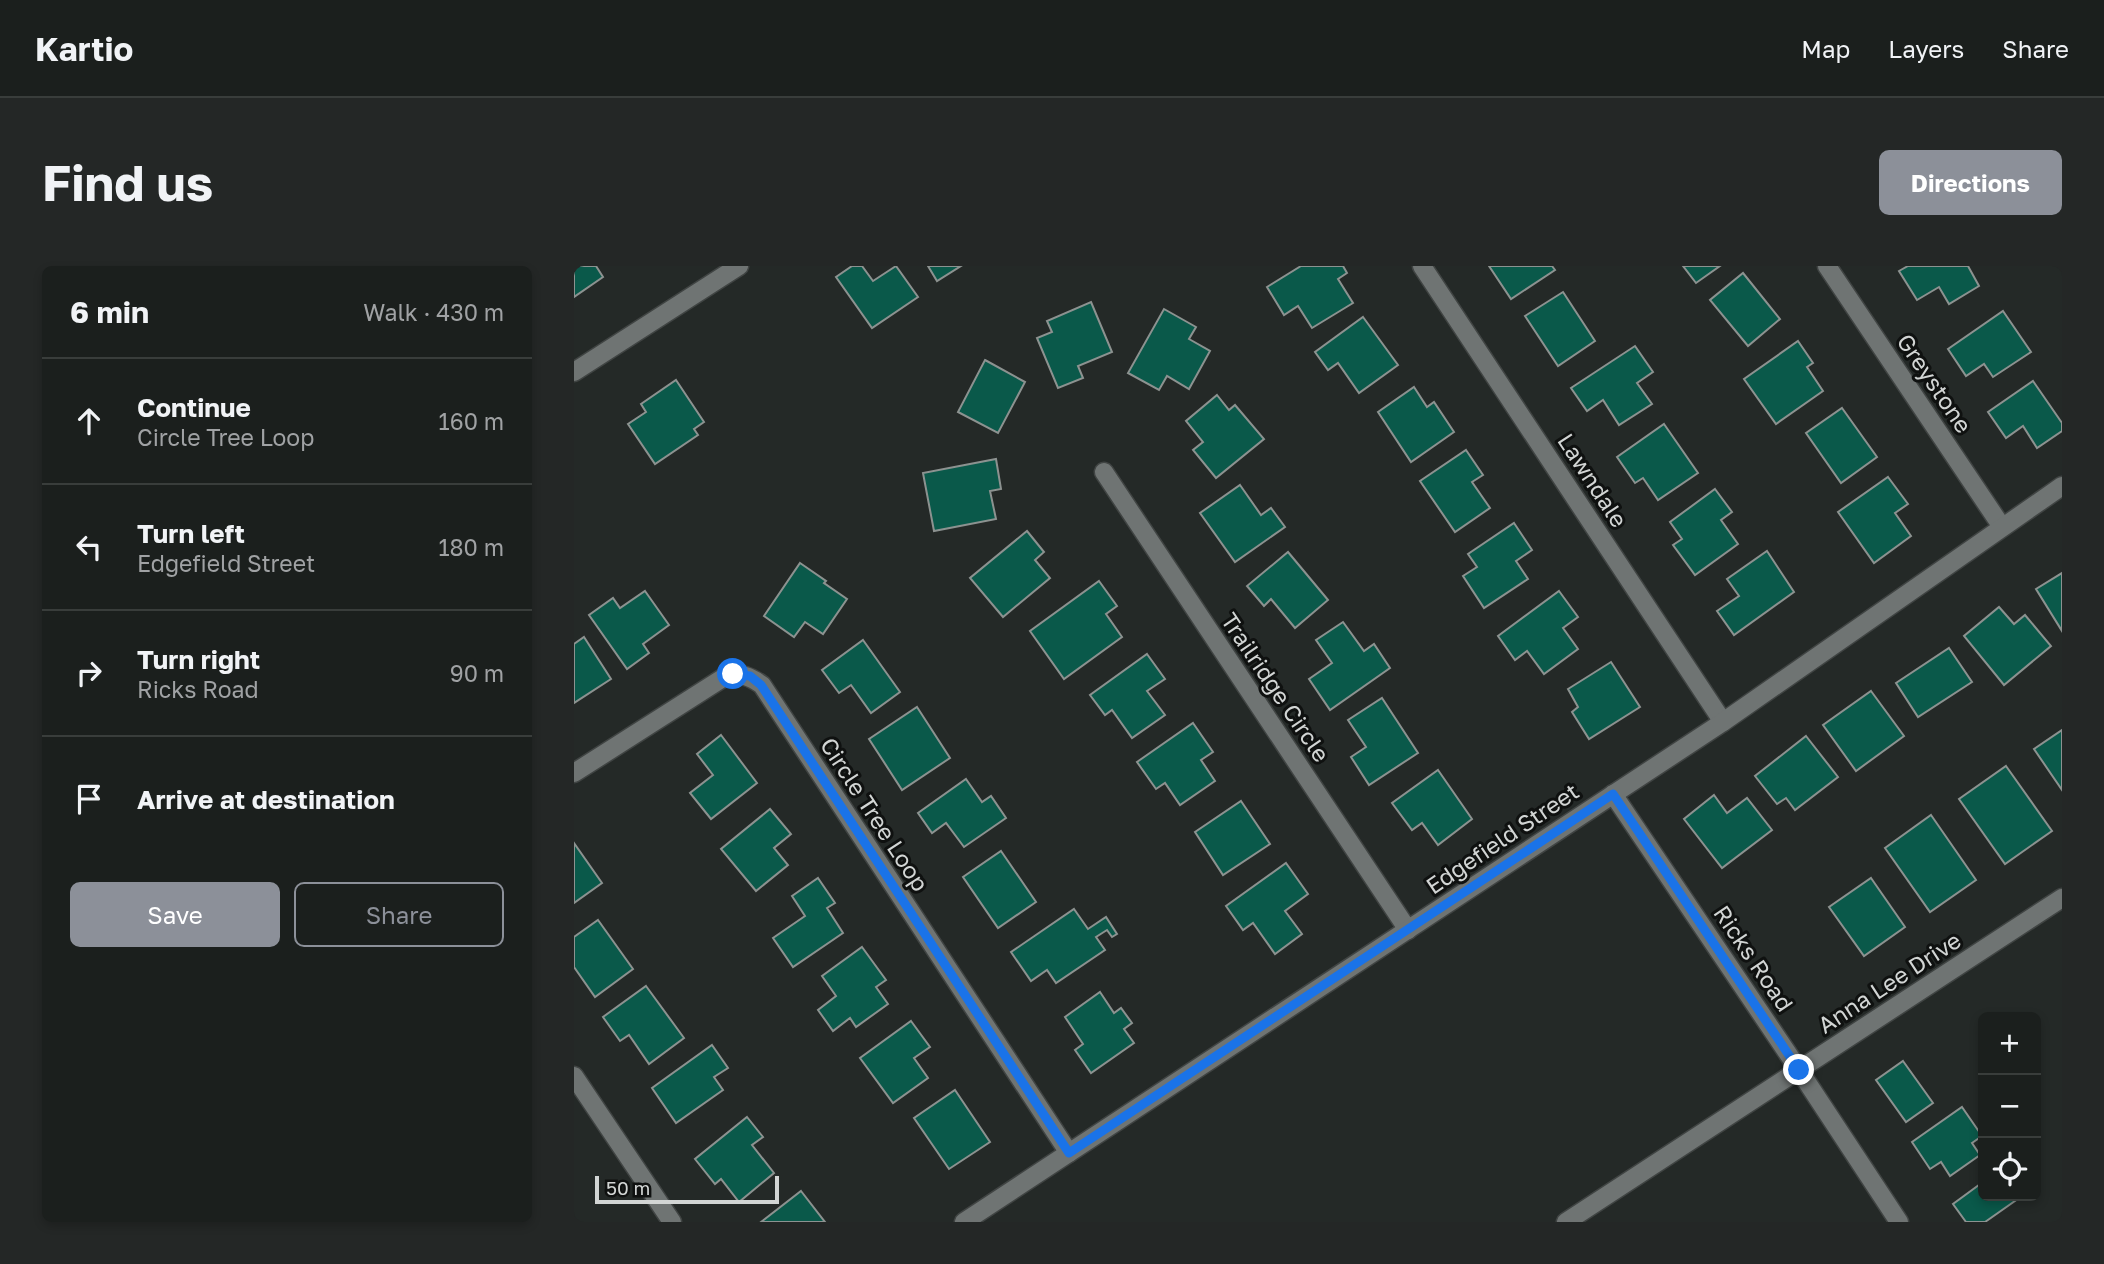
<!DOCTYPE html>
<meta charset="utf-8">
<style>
body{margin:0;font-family:"Golos Text",sans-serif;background:#242726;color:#f1f3f6}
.controls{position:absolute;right:21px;bottom:21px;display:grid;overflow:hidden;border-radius:10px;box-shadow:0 4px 10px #0003}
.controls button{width:63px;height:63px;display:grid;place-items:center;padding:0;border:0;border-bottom:2px solid #393d3b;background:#1b1f1d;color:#f1f3f6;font:35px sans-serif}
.scale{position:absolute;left:21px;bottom:18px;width:184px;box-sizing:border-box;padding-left:7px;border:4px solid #d2d5d4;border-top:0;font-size:19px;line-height:24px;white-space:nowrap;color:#d2d5d4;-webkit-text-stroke:5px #0f1110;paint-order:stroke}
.stop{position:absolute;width:21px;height:21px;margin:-16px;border:5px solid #1a73e8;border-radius:50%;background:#fff}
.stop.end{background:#1a73e8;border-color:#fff;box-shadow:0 2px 7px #0008}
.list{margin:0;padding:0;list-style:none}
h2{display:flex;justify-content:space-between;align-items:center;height:91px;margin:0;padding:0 28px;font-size:30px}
h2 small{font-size:23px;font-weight:400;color:#a0a2a4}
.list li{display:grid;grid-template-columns:46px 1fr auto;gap:21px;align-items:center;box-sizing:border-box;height:126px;padding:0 28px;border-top:2px solid #393d3b}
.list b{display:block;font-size:26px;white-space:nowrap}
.list p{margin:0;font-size:23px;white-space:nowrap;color:#a0a2a4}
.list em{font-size:23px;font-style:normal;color:#a0a2a4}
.actions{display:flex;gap:14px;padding:21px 28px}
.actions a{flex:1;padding:16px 0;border:2px solid #8c9099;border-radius:10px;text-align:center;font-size:24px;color:#8c9099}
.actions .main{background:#8c9099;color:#fff}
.icon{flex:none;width:38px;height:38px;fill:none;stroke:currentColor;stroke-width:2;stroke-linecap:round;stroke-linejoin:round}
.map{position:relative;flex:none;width:1488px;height:956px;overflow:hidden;border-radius:10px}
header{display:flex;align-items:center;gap:42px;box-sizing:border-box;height:98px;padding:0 35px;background:#1b1f1d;border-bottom:2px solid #393d3b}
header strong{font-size:33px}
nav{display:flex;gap:38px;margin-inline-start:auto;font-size:24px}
.intro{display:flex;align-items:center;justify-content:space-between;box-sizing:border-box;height:168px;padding:0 42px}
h1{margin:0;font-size:49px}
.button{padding:18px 32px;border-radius:10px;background:#8c9099;color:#fff;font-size:24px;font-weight:700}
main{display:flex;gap:42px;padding:0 42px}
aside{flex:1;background:#1b1f1d;border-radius:10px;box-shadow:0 4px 10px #0003}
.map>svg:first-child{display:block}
.building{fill:#0a594a;stroke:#8c9290;stroke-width:2}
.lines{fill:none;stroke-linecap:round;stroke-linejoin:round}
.minor-casing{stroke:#404443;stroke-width:21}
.minor{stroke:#6f7473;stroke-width:18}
.route{stroke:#1a73e8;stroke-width:9}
.labels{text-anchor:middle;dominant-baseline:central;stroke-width:6;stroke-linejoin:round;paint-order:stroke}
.street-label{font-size:23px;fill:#d2d5d4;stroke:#0f1110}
</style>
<header>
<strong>Kartio</strong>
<nav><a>Map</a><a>Layers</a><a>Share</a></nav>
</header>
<div class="intro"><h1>Find us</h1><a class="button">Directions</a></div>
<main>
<aside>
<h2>6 min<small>Walk · 430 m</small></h2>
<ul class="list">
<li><svg class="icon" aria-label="ahead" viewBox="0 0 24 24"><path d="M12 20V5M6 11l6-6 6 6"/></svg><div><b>Continue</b><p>Circle Tree Loop</p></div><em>160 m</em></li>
<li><svg class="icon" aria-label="left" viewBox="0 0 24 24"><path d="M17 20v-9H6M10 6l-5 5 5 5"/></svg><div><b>Turn left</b><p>Edgefield Street</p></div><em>180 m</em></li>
<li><svg class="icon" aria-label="right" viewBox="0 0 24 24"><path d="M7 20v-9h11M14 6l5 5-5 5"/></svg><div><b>Turn right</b><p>Ricks Road</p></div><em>90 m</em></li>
<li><svg class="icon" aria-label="arrive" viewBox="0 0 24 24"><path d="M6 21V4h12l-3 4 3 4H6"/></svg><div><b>Arrive at destination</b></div></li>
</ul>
<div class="actions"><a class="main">Save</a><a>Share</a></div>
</aside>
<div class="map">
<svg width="1488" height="956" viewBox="0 0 1488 956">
<rect width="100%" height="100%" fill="#242927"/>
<g class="building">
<polygon points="0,0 22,0 29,11 0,31"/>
<polygon points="278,0 288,0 299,15 322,0 344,31 298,62 262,11"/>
<polygon points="354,0 387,0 363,15"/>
<polygon points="727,0 769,0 773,7 764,13 779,37 738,62 724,40 710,49 693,21"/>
<polygon points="915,0 978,0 981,4 937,33"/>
<polygon points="1109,0 1146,0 1122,17"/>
<polygon points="1334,0 1394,0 1405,20 1375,38 1365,21 1343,34 1325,5"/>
<polygon points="1169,7 1206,53 1174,80 1136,34"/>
<polygon points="989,26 1021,75 984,100 951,50"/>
<polygon points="517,36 538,86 504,100 509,112 484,122 463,72 478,66 473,55"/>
<polygon points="590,43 622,61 615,73 636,85 615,123 593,110 585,124 554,107"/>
<polygon points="1429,45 1457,86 1419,111 1410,98 1392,110 1374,83"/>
<polygon points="789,51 824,99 785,127 764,97 754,104 741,86"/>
<polygon points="1224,75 1239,97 1233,101 1249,125 1202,158 1170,113"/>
<polygon points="1061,80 1079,106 1063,117 1078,138 1045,159 1029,134 1013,145 997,122"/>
<polygon points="411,94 451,116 424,167 384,146"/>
<polygon points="102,114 130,156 120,163 124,169 81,198 54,158 72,146 67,138"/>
<polygon points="1459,115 1488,157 1488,165 1463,182 1449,160 1432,172 1414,146"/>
<polygon points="840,121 853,141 860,136 880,166 837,196 804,146"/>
<polygon points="643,129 655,144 661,139 690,173 642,212 619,184 629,176 612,155"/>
<polygon points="1268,142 1303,191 1267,217 1232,167"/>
<polygon points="1090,158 1124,207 1084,234 1069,212 1061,217 1043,191"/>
<polygon points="892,184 909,209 898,216 916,242 881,266 846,215"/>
<polygon points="422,193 427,223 416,225 422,253 360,265 349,207"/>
<polygon points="1314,211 1334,238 1321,247 1337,270 1300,297 1264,246"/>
<polygon points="666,219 687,249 697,242 711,261 661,296 626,247"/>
<polygon points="1141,223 1158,246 1147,254 1164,278 1121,309 1099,279 1108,273 1096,256"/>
<polygon points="940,257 958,284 942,295 954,313 910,342 889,310 903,301 894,288"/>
<polygon points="453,265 470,286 461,294 476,312 429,351 396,312"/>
<polygon points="1193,285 1220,326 1160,369 1143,345 1165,330 1153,313"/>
<polygon points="714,286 754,334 721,362 697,333 690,340 673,320"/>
<polygon points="226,297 252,315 250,317 273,333 249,368 231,356 220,371 190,350"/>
<polygon points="1488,307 1488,365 1462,323"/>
<polygon points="525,315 543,340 532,348 548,371 490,413 456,365"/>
<polygon points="71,325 95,359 69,378 75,387 53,403 15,349 39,332 46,342"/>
<polygon points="985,325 1004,351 989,362 1004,383 970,408 953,385 941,394 924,370"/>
<polygon points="1425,341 1440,358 1451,349 1477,380 1430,419 1390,370"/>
<polygon points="769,356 790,385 800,378 816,402 756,444 735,413 758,397 742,374"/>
<polygon points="10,371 37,413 0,437 0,378"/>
<polygon points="289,374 326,426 297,447 277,419 265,427 248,404"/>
<polygon points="1375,382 1398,416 1344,451 1322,417"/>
<polygon points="573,388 591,413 573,425 591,449 558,472 538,444 531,449 516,429"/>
<polygon points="1037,396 1066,441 1015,473 998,446 1004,441 994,423"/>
<polygon points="1297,425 1330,470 1282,505 1249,459"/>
<polygon points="808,432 844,487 795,519 777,491 792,481 774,454"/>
<polygon points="343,441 376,492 328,524 295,473"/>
<polygon points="619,457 639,486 627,494 641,515 606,539 591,517 582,523 563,496"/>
<polygon points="1488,464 1488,524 1460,483"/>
<polygon points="147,469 183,517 137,553 116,527 139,509 123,488"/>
<polygon points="1232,470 1264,511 1221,544 1212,532 1203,538 1181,510"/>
<polygon points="1432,500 1478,565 1431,598 1385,533"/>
<polygon points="864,504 898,553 864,579 848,557 838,564 818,537"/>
<polygon points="392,513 408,536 417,530 432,552 390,581 372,557 358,567 344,547"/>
<polygon points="1140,529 1153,547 1173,532 1198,564 1148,602 1110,553"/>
<polygon points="667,535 696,578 649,609 621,566"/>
<polygon points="196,543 217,568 200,582 214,599 182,625 147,583"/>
<polygon points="1357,549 1402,614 1356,646 1311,582"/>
<polygon points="0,577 28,617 0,637"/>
<polygon points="427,585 462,636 424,662 389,611"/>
<polygon points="712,597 734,628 711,645 728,668 701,688 679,657 669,664 652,640"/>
<polygon points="244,612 261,637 253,642 269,667 219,701 199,672 231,650 218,630"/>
<polygon points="1297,612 1331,661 1290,690 1255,641"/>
<polygon points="500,643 514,663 532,651 543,668 538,671 533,664 522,671 531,684 482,717 473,704 457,715 437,686"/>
<polygon points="24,654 59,703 21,731 0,701 0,671"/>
<polygon points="288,681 312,714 302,721 314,738 282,761 276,752 259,765 244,744 262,730 248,710"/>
<polygon points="72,720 110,772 75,798 55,769 46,775 29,751"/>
<polygon points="526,726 540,747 547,742 558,757 550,763 560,777 517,807 501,784 509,778 491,751"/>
<polygon points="337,755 356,781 340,792 354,812 319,837 286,792"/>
<polygon points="138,779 154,802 140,811 149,824 102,857 78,822"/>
<polygon points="1329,795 1359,837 1332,856 1302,814"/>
<polygon points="381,824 416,876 375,903 340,852"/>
<polygon points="1388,841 1408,870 1398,877 1406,889 1376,910 1367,896 1356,903 1338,876"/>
<polygon points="173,851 189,871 178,879 200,907 165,936 147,913 141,918 121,893"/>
<polygon points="1409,916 1409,930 1448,930 1411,956 1392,956 1379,938"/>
<polygon points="227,925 251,956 187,956"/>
</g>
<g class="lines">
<defs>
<g id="minor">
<polyline points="848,0 1149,456"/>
<polyline points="1253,0 1428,261"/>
<polyline points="0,106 165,0"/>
<polyline points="530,206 834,664"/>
<path d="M 0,507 L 152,410 C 166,406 177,411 188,419 L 495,887"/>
<polyline points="1039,528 1225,804 1325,956"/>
<polyline points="0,810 98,956"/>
<polyline points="390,956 1149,456 1488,220"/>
<polyline points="992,956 1488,632"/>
</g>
</defs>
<use href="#minor" class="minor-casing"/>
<use href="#minor" class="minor"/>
</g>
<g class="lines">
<polyline class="route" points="159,408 176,410 187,419 495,887 1039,528 1225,804"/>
</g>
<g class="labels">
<g class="street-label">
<text transform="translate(1361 117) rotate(56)">Greystone</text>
<text transform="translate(1019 214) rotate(57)">Lawndale</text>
<text transform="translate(702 421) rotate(56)">Trailridge Circle</text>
<text transform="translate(301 548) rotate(57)">Circle Tree Loop</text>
<text transform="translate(928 572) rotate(-34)">Edgefield Street</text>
<text transform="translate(1180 692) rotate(56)">Ricks Road</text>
<text transform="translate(1315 716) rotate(-33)">Anna Lee Drive</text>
</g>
</g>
</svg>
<div class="controls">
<button>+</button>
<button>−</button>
<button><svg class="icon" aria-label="locate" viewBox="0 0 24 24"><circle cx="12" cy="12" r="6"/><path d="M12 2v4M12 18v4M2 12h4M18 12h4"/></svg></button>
</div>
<div class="scale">50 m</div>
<div class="stop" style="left:159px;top:408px"></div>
<div class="stop end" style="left:1225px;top:804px"></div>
</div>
</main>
